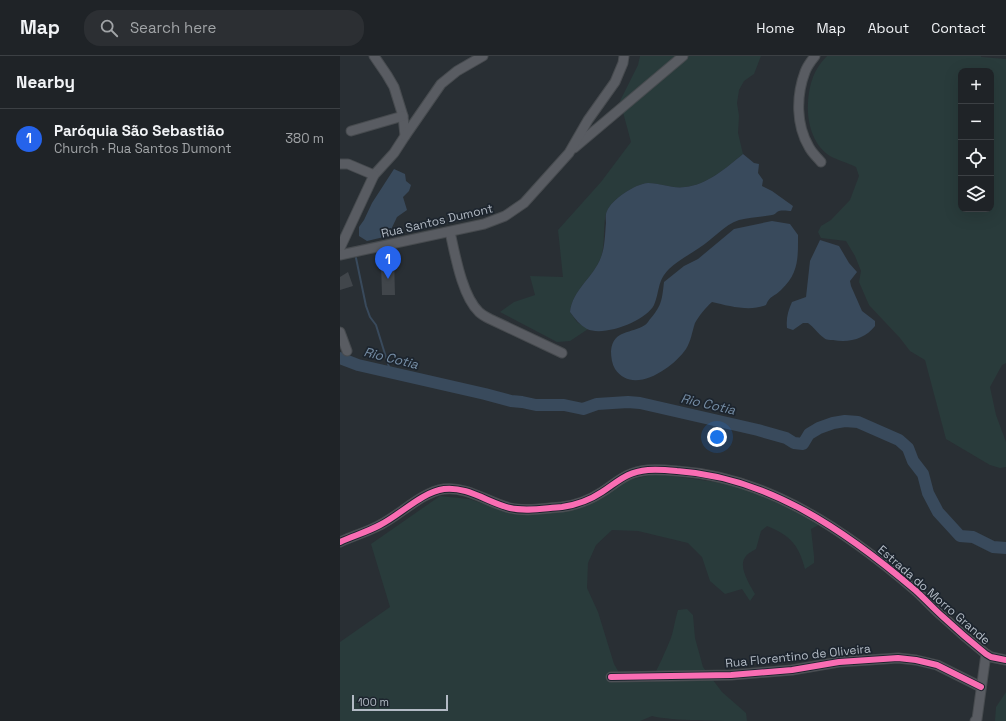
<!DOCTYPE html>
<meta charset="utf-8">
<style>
body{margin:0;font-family:"Space Grotesk",sans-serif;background:#2c2f33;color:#f1f3f6}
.controls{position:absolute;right:12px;top:12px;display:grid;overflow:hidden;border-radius:8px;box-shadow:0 4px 16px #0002}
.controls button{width:36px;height:36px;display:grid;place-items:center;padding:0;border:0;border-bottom:1px solid #3c4044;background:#1f2327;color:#f1f3f6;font:20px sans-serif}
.scale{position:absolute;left:12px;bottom:10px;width:96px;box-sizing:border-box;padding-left:4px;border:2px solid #b3bbc5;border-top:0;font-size:11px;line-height:14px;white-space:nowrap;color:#b3bbc5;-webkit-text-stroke:3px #1d252e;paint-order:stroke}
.you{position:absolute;left:377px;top:381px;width:14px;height:14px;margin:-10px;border:3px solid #fff;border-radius:50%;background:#1a73e8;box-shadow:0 0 0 6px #1a73e833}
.badge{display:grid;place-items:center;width:26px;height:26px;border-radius:50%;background:#2563eb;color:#fff;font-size:13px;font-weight:700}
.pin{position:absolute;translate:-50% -33px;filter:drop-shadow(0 1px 2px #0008)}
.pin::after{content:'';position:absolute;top:21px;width:14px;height:12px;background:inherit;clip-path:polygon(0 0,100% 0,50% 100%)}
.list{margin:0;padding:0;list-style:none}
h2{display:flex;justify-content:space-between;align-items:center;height:52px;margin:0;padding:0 16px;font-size:17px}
h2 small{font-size:13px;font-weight:400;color:#a1a4a7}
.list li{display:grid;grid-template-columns:26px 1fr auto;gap:12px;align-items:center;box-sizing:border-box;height:60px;padding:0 16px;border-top:1px solid #3c4044}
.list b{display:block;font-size:15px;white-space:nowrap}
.list p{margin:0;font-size:13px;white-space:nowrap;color:#a1a4a7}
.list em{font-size:13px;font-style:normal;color:#a1a4a7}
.icon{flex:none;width:22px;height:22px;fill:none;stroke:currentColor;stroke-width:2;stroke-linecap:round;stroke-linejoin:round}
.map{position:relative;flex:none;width:666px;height:665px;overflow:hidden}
header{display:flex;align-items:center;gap:24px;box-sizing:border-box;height:56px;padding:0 20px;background:#1f2327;border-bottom:1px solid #3c4044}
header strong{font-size:19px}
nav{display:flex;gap:22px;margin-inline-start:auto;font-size:14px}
.search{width:280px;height:36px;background:#2c2f33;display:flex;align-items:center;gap:10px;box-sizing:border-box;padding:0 14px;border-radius:16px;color:#a1a4a7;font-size:15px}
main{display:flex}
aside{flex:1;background:#1f2327}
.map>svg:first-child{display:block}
.green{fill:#293b3b;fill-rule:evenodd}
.water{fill:#394a5c}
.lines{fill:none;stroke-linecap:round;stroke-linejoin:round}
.stream{stroke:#394a5c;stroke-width:2}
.river{stroke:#394a5c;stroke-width:12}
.building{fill:#41464b}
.minor-casing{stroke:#474b4f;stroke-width:11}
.minor{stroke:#595c62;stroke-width:9}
.cycleway-casing{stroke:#1d252e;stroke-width:8}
.cycleway{stroke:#f96db3;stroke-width:6}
.labels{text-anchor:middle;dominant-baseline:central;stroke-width:3.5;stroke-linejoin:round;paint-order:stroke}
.street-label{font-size:12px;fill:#b3bbc5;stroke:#1d252e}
.water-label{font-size:13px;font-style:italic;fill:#768ea6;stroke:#1d252e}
</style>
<header>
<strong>Map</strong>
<div class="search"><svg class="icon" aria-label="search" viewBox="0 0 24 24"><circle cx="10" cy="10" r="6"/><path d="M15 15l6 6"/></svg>Search here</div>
<nav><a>Home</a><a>Map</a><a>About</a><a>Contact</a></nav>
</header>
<main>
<aside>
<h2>Nearby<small></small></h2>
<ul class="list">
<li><span class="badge">1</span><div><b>Paróquia São Sebastião</b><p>Church · Rua Santos Dumont</p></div><em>380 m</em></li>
</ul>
</aside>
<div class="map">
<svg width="666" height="665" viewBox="0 0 666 665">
<rect width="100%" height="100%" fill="#292f34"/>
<g class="green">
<path d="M 300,0 L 421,0 L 414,18 L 404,25 L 399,34 L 397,47 L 399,60 L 398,77 L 403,98 C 386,112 367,129 345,131 C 333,133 321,127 308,127 C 295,128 272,143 267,155 C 262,167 266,188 261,201 C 254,221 232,234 230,256 L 237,266 L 248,273 L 230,285 L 217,286 L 160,256 L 174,246 L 195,239 L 190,220 L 223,221 L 218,174 L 261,126 L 291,86 L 280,45 L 298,9 Z"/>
<path d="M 487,0 L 641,0 L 641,1 L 666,3 L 666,307 L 662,309 L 650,331 L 656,359 L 666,386 L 666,411 L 660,412 L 650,409 L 606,383 L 585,304 L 570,295 L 560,282 L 529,249 L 519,226 L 521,215 L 515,200 L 506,185 L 481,182 L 478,176 L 481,170 L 491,164 L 510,144 L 519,120 L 516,111 C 508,107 497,104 490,100 C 465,84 464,45 473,21 C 476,13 481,6 487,0 ZM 621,15 L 651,15 L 651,153 L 621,153 Z"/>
<path d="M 316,418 L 413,431 L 484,466 L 471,473 L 474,500 L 474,507 L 465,513 C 459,489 450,479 427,470 L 421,475 L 416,493 C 413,495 408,497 406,500 C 397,510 410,529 415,538 L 410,545 L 402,533 L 385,538 L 370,525 L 362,501 L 348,487 L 298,475 L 272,474 L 256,489 L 248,507 L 247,532 L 258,556 L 274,608 L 281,620 L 296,626 L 310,626 C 318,613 325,596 331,582 C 334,573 335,563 338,554 L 347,553 L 353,559 L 355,582 L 363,611 L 382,636 L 406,657 L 407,665 C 383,665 332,665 312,660 L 300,665 L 0,665 L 0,586 L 50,551 L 31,488 L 100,440 L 129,443 L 171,457 L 231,454 L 289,424 Z"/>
<polygon points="666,636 666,665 655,665 656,651"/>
</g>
<g class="water">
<path d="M 403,98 L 414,107 L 419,108 L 418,117 L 423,124 L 422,130 L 432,135 L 453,150 L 451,155 C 448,155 443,154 439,155 C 436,156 435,159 432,159 C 421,161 410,161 399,164 C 384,169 372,184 359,192 C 349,199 337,205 329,213 C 317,225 320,235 314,249 C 306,265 264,281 247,273 C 240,269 235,263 230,256 C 232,234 254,221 261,201 C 265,191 265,178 266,167 C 266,164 265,159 267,155 C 272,143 295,128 308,127 C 321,127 333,133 345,131 C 367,129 386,112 403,98 Z"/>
<polygon points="54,113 65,118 66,125 71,129 69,135 63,141 67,154 57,161 48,180 27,185 19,180 19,171 24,164 32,147"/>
<path d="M 432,165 L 450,168 L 458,179 C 458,202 459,217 441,234 C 434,241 430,239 426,249 C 410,256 389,250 372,246 C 366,251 359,260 355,267 C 352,276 351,285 346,293 C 333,312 293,340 275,313 C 272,308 271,301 271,295 C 273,273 292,278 305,269 C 307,268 309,264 311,262 C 322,249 322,243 324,226 L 344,210 L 358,203 L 394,173 Z"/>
<path d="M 480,184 L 499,190 L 509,207 L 517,216 L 510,225 L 511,230 L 522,255 L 535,265 L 535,270 C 525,283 509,287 493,284 C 490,284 486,284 484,282 C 478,278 474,271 468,267 L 463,267 L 453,274 L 447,272 C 446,262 448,255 452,246 L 466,241 L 470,205 Z"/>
</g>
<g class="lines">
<polyline class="stream" points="16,202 26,250 30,261 36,269 49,311 46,315"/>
<polyline class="river" points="0,302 18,309 145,338 171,345 182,346 196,349 224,349 243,353 257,348 288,346 300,347 418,374 446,382 454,387 463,388 469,378 479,372 493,367 505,365 518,366 559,384 568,392 573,405 583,418 588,437 598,456 620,480 633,481 653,491 666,492"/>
</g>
<g class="building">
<polygon points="54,203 55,239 42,239 41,207 49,207 50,204"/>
<polygon points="8,216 13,230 0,234 0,221"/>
</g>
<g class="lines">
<defs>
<g id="minor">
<polyline points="34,0 47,19 54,31 63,60 65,80 54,97 34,119"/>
<path d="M 475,0 C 471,5 467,10 465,16 C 456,40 456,69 469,91 C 472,97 477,101 481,106"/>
<polyline points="11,75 63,60"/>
<polyline points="65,80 101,28 117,15 143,0"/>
<polyline points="234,92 343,0"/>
<polyline points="0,108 8,108 34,119 0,192"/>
<path d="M 110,176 C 115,198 122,240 139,256 C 142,259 146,261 150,263 L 222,297"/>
<polyline points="0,199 144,168 165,160 184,147 229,97 248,64 275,26 283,7 284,0"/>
<polyline points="0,276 7,295"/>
<path d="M 0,486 C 13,480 27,476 40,469 C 60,459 82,436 104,433 C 127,430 149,447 170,452 C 187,456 205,452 222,451 C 236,449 250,444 262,436 C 279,425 286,416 308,414 C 317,413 327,414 337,415 C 429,421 507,476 575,534 C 584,542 593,552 602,560 C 616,573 631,586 646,598 L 651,601 L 666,604"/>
<polyline points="271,621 391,619 452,614 499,606 558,602 576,604 597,609 641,631"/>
<polyline points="635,665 637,663 646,598"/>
</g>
</defs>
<use href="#minor" class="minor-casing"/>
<use href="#minor" class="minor"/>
<defs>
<g id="cycleway">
<path d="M 0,486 C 13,480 27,476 40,469 C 60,459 82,436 104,433 C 127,430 149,447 170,452 C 187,456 205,452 222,451 C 236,449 250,444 262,436 C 279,425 286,416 308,414 C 317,413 327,414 337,415 C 429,421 507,476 575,534 C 584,542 593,552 602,560 C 616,573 631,586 646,598 L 651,601 L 666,604"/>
<polyline points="271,621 391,619 452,614 499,606 558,602 576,604 597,609 641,631"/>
</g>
</defs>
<use href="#cycleway" class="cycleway-casing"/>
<use href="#cycleway" class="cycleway"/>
</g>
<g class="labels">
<g class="street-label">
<text transform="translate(97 165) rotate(-13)">Rua Santos Dumont</text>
<text transform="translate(594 539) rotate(41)">Estrada do Morro Grande</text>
<text transform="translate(458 600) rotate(-6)">Rua Florentino de Oliveira</text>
</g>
<g class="water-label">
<text transform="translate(51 302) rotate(14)">Rio Cotia</text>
<text transform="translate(368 348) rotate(13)">Rio Cotia</text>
</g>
</g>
</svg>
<div class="controls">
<button>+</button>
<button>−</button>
<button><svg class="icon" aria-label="locate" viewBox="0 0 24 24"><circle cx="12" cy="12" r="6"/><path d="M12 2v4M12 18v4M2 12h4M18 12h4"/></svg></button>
<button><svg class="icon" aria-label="layers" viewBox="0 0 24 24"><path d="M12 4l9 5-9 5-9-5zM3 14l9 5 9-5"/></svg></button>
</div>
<div class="scale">100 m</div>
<div class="you"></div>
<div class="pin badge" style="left:48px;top:223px">1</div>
</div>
</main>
